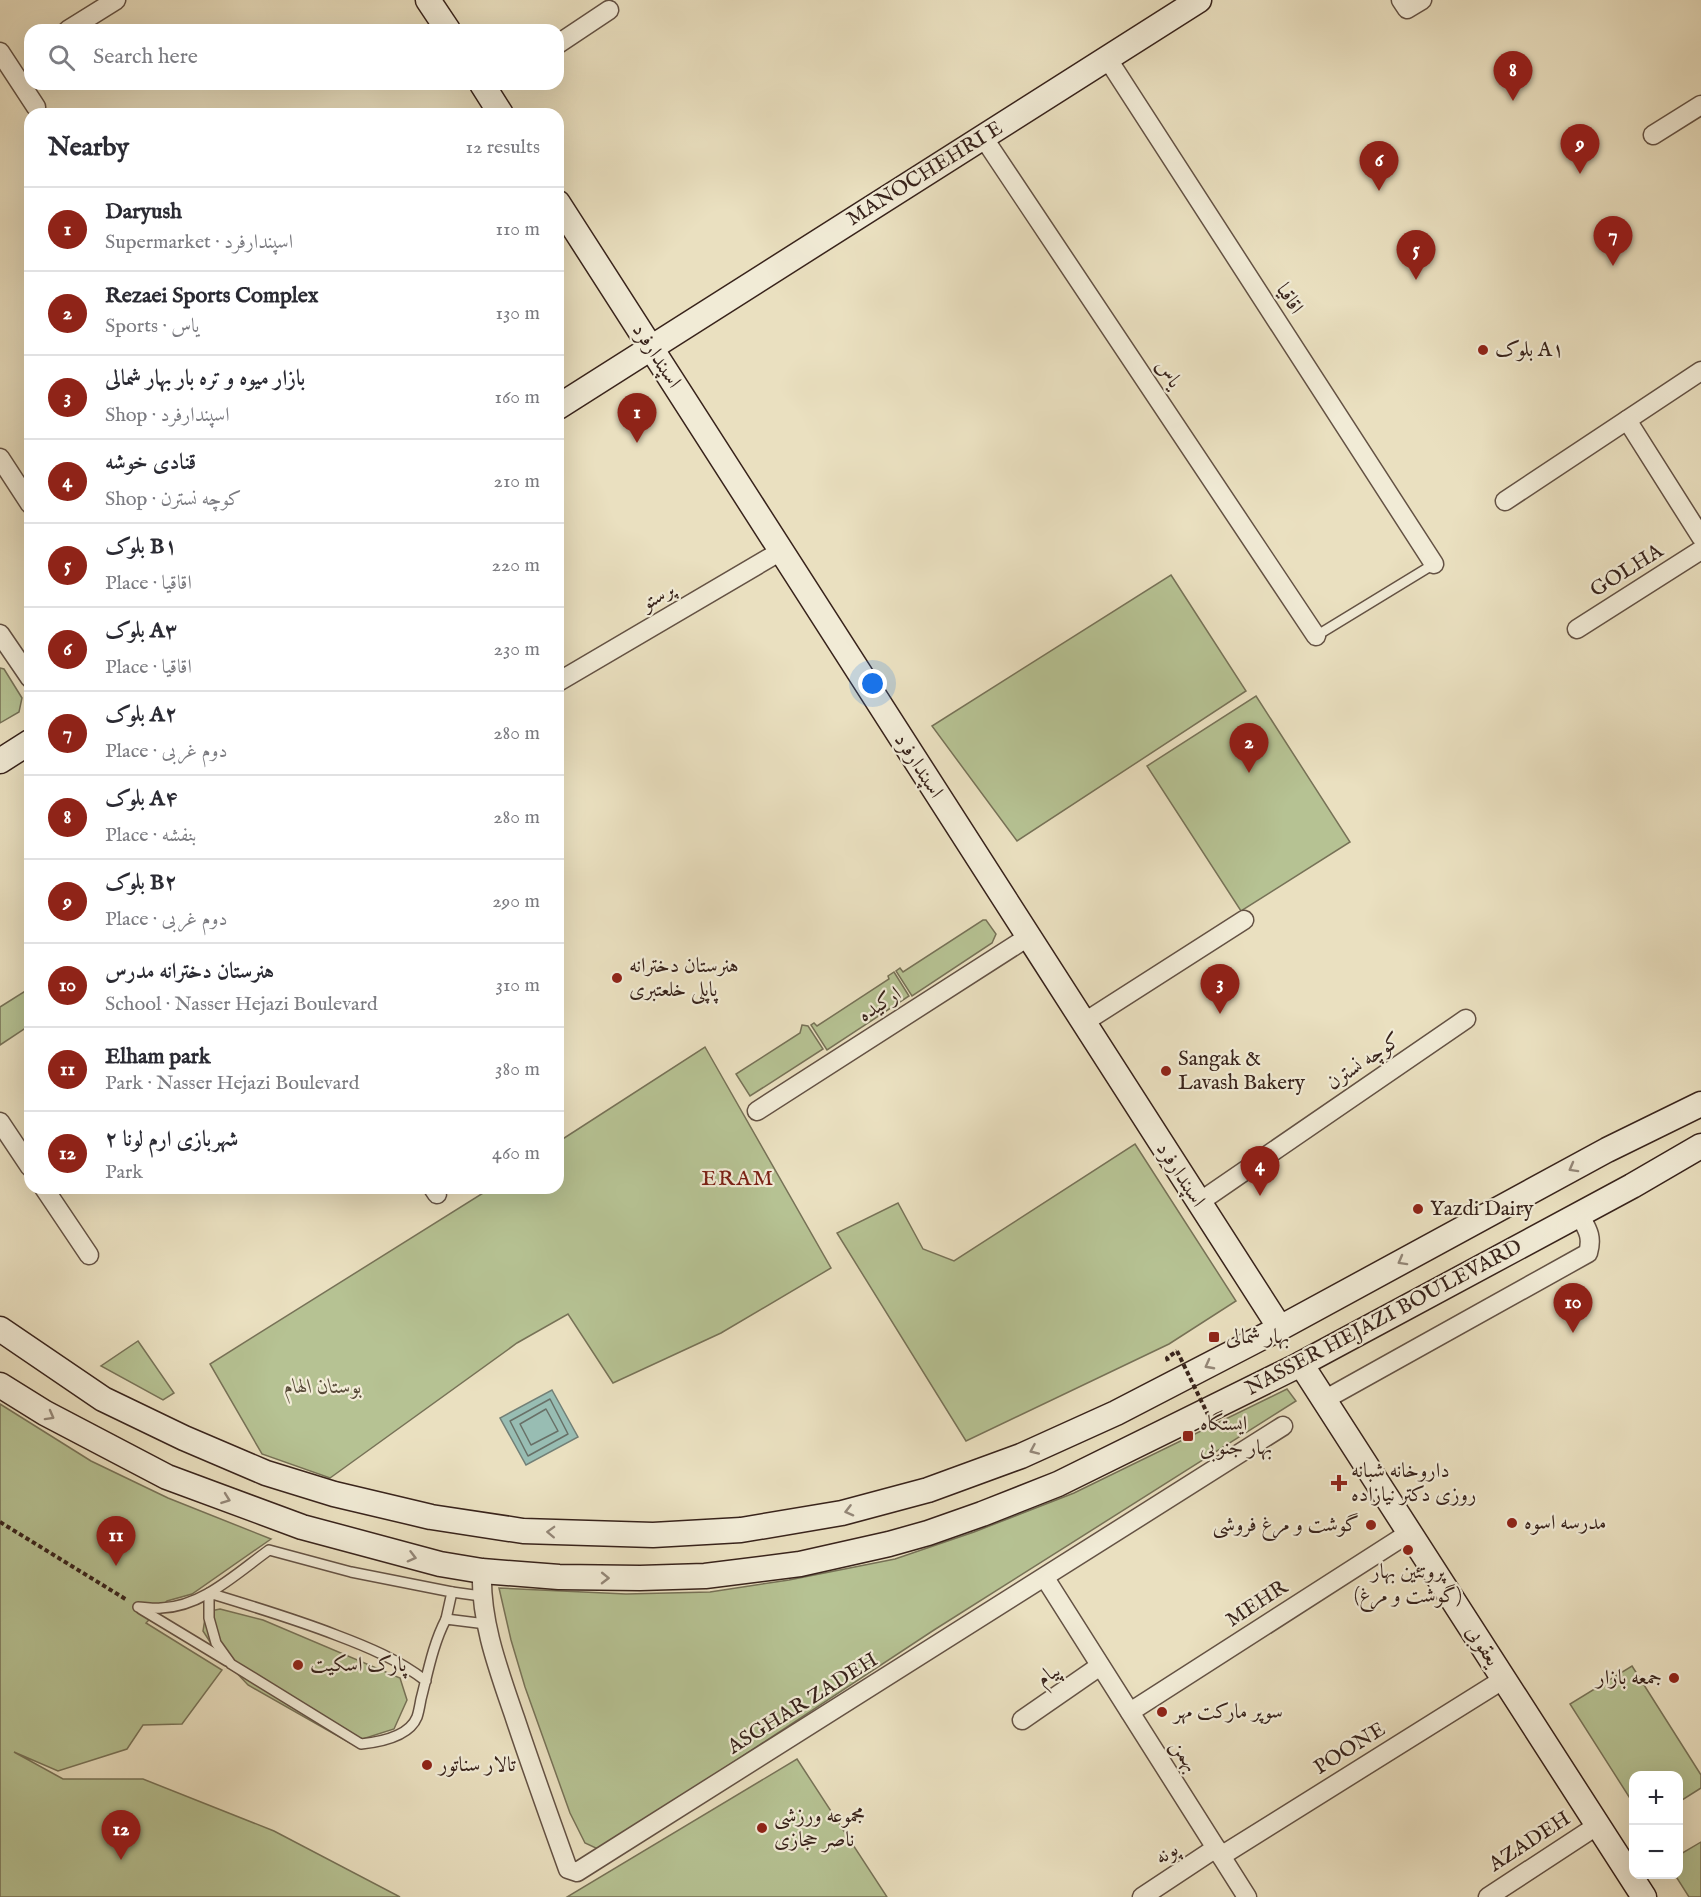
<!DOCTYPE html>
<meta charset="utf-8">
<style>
body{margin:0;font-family:"IM FELL English",Amiri,serif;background:#f2f2f3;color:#2b2b33}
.controls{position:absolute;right:18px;bottom:18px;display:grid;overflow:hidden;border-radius:12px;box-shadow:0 6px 24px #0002}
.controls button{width:54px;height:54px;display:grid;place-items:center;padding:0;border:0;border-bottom:2px solid #e1e1e2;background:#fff;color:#2b2b33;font:30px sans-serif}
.you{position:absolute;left:873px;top:684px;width:21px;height:21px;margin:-15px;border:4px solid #fff;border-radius:50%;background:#1a73e8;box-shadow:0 0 0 9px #1a73e833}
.badge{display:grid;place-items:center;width:39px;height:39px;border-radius:50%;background:#8f2418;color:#fff;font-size:20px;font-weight:700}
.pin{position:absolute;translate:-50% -50px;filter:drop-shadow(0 2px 3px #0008)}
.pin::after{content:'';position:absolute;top:32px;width:21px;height:18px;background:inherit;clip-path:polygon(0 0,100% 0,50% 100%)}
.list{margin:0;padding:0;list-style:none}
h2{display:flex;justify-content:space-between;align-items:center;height:78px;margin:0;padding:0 24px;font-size:26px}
h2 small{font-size:20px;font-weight:400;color:#7c7c81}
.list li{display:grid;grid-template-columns:39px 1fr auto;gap:18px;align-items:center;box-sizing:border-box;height:84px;padding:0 24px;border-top:2px solid #e1e1e2}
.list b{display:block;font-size:22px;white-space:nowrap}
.list p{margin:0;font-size:20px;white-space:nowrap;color:#7c7c81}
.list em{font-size:20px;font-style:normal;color:#7c7c81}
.icon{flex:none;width:33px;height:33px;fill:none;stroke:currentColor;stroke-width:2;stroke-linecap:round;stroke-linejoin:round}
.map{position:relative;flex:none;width:1701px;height:1897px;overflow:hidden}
.search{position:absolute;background:#fff;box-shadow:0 6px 24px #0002;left:24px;top:24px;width:540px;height:66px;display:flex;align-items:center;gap:15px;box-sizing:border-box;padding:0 21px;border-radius:18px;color:#7c7c81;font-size:22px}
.panel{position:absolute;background:#fff;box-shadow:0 6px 24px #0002;left:24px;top:108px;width:540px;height:1086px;border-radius:18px}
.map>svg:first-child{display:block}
.green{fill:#b6c293;stroke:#777257;stroke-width:1.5}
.water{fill:#98bdb3;stroke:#727f76;stroke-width:1.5}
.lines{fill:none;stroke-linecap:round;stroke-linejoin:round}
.shore{stroke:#687067;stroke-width:1.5}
.lane-casing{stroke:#645244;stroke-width:12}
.street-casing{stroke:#645244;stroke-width:21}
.secondary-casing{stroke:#38231b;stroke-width:27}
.path{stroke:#38231b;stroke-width:4;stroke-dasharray:4.5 3;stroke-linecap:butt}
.lane{stroke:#f1ebd6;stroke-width:9}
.street{stroke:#f1ebd6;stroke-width:18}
.secondary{stroke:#f1ebd6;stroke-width:24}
.path-bridge{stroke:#38231b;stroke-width:4;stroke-dasharray:4.5 3;stroke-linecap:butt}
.oneway{stroke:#948778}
.poi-dot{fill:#8f2418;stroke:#f1ebd6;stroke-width:2}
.labels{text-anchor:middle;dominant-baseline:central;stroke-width:4.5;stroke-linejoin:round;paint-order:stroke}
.street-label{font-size:21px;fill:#38231b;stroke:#f1ebd6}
.poi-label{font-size:21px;fill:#38231b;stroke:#f1ebd6;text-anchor:start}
.park-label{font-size:21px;font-style:italic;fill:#584b39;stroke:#f1ebd6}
.neighbourhood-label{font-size:22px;letter-spacing:1.5px;fill:#7a1f14;stroke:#f1ebd6}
</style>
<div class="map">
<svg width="1701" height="1897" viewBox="0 0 1701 1897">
<rect width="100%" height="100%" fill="#eae0c0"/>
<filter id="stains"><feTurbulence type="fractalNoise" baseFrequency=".00333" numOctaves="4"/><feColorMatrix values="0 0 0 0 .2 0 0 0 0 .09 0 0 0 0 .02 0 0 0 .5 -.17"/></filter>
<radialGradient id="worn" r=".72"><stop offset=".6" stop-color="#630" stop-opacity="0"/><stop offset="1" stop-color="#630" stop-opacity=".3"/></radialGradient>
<g class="green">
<polygon points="1171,575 1246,691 1017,841 932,726"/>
<polygon points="0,668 4,669 22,698 19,712 0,723"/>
<polygon points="1256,696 1350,842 1241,911 1147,766"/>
<polygon points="983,920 986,920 996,934 992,943 912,996 896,971 900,968 903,972"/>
<polygon points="894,972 909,996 827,1050 811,1025 814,1023 817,1026 889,979 888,976"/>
<polygon points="30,988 30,1025 0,1045 0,1007"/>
<polygon points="802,1025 808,1026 823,1049 750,1096 736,1074 800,1033"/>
<polygon points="705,1047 831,1268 721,1333 613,1383 568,1314 517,1343 330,1478 262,1454 210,1364 491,1188 558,1188 558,1142"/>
<polygon points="1135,1144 1236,1301 1169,1344 966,1441 837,1233 898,1203 923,1249 954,1261"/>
<polygon points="138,1341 174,1393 163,1400 101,1366"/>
<polygon points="1287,1389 1296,1401 934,1630 600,1850 585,1843 570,1813 525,1687 511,1640 499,1588 626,1594 710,1592 789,1580 895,1559 974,1532 1074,1493"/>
<polygon points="0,1404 91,1461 168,1498 271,1539 192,1594 167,1601 146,1623 222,1670 182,1724 143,1725 127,1749 58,1771 14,1752 63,1779 143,1779 274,1831 400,1897 0,1897"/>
<polygon points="220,1609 263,1620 400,1678 407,1700 394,1729 350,1743 248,1685 216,1651 203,1631 206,1612"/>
<polygon points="1632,1666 1701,1775 1701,1788 1679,1802 1678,1776 1634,1776 1633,1803 1570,1704"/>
<polygon points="797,1759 887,1897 567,1897"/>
<polygon points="1701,1842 1701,1897 1689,1897 1675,1875 1678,1874 1679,1855"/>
</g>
<polygon class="water" points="552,1390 578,1437 526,1465 500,1418"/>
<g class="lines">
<g class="shore">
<polygon points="550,1399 568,1434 528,1456 510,1421"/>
<polygon points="546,1409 558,1431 531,1445 520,1424"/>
</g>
<defs>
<g id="lane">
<polyline points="1316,636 1434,564"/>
<polyline points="452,1592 481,1596"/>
<path d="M 138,1607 C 145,1607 154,1609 161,1608 C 202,1607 237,1573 269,1550 L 351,1572 L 452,1592 L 446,1619"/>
<polyline points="141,1609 227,1661"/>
<path d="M 426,1681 C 399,1660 368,1647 336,1635 C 295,1619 252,1606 209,1593 L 209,1618 L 216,1643 L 231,1664 L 361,1744 C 380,1742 409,1737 417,1717 C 419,1711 420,1704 421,1699 C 428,1672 433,1644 446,1619 L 486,1624"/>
</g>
<g id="street">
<polyline points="1401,0 1407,9 1422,0"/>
<polyline points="68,30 116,0"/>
<polyline points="558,44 609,10"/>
<polyline points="0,52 36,107"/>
<polyline points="1107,58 1434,564"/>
<polyline points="1653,135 1701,105"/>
<polyline points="983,137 1316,636"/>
<polyline points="1627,420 1701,537"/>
<polyline points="0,458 30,504"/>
<polyline points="1505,501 1701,371"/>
<polyline points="1577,629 1701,550"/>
<polyline points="0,634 30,678"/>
<polyline points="558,682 781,551"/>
<polyline points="1083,1023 1244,920"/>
<polyline points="757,1111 1028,937"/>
<polyline points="0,1122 30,1167"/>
<polyline points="44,1188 89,1255"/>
<polyline points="433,1188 437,1194"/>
<polyline points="1198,1203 1466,1019"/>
<path d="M 1324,1400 L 1588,1253 C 1593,1236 1587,1229 1579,1214"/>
<path d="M 482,1571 C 480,1622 499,1671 515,1718 C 532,1769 550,1819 568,1869 L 577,1872 L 1283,1426"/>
<polyline points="1045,1578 1247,1897"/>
<polyline points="1130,1712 1409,1533"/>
<polyline points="1022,1720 1100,1666"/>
<polyline points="1221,1856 1504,1679"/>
<polyline points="1142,1897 1216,1848"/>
<polyline points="1488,1897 1598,1825"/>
</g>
<g id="secondary">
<polyline points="428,0 448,30"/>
<polyline points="482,84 501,114"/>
<polyline points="558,203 1280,1328"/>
<polyline points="558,407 1199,0"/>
<polyline points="0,761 30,742"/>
<polyline points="0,1329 103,1399 184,1438 266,1473 334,1494 431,1517 523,1531 653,1535 741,1530 842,1513 928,1490 1021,1456 1116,1413 1280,1328 1607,1150 1701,1104"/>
<polyline points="1301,1364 1644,1897"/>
<polyline points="0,1385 45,1413 167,1477 302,1527 440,1564 482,1571 559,1577 640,1578 705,1576 800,1564 889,1544 928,1533 982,1514 1058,1484 1301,1364 1632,1186 1701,1146"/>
</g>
</defs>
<use href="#lane" class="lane-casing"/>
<use href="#street" class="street-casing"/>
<use href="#secondary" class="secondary-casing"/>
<g class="path">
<polyline points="1168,1361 1167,1358 1177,1351"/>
<polyline points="0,1522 127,1600"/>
</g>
<use href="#lane" class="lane"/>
<use href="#street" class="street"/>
<use href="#secondary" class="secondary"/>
<polyline class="path-bridge" points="1177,1351 1212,1423"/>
</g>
<defs><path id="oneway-chevron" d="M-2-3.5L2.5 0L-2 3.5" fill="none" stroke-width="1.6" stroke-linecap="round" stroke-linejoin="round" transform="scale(1.5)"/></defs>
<g class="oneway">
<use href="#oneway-chevron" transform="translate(1573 1168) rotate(151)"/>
<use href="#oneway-chevron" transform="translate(1402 1261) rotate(151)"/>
<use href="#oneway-chevron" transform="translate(1209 1365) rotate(152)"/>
<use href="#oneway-chevron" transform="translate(50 1416) rotate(29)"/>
<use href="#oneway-chevron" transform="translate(1034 1450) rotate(156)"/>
<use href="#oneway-chevron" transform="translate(226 1499) rotate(20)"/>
<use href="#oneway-chevron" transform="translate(849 1511) rotate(166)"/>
<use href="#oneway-chevron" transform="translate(551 1532) rotate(-178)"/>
<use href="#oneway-chevron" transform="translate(412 1557) rotate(15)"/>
<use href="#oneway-chevron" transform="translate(605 1578) rotate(1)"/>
</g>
<g class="poi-dot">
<circle cx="1483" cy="350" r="6"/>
<circle cx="617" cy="978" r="6"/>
<circle cx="1166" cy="1071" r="6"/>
<circle cx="1418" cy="1209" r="6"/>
<rect x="1208" y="1331" width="12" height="12" rx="3"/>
<rect x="1182" y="1430" width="12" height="12" rx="3"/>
<path d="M1336 1474h6v6h6v6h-6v6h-6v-6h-6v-6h6z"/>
<circle cx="1512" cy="1523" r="6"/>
<circle cx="1371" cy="1525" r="6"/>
<circle cx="1408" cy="1550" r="6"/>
<circle cx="298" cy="1665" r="6"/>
<circle cx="1674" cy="1678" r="6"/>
<circle cx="1162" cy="1712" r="6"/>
<circle cx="427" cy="1765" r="6"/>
<circle cx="762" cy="1828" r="6"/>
</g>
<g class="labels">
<g class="street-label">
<text transform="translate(925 174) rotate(-32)">MANOCHEHRI E</text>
<text transform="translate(1289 299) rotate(57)">اقاقیا</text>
<text transform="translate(656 356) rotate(57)">اسپندارفرد</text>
<text transform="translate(1168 374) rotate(56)">یاس</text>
<text transform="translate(1627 571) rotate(-32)">GOLHA</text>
<text transform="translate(658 597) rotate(-30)">پرستو</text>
<text transform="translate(918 766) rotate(57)">اسپندارفرد</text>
<text transform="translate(880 1005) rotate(-33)">ارکیده</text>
<text transform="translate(1364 1062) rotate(-34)">کوچه نسترن</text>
<text transform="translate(1180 1175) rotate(57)">اسپندارفرد</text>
<text transform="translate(1384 1318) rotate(-28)">NASSER HEJAZI BOULEVARD</text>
<text transform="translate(1257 1604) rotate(-33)">MEHR</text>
<text transform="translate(1482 1646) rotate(57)">یعقوبی</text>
<text transform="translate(1049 1675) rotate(-35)">پیام</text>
<text transform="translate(803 1704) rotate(-32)">ASGHAR ZADEH</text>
<text transform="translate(1350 1749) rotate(-32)">POONE</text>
<text transform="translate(1184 1756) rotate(58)">بهمن</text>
<text transform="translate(1530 1842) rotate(-33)">AZADEH</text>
<text transform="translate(1167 1854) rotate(-33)">پونه</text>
</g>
<g class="poi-label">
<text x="1495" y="350">بلوک A۱</text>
<text x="629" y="966">هنرستان دخترانه<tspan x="629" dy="24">پاپلی خلعتبری</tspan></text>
<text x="1178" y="1059">Sangak &amp;<tspan x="1178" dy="24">Lavash Bakery</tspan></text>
<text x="1430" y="1209">Yazdi Dairy</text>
<text x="1226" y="1337">بهار شمالی</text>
<text x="1200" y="1424">ایستگاه<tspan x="1200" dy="24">بهار جنوبی</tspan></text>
<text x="1351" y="1471">داروخانه شبانه<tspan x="1351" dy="24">روزی دکتر نیازاده</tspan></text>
<text x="1524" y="1523">مدرسه اسوه</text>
<text x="1359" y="1525" text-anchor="end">گوشت و مرغ فروشی</text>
<text x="1408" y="1572" text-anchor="middle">پروتئین بهار<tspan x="1408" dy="24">(گوشت و مرغ)</tspan></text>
<text x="310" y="1665">پارک اسکیت</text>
<text x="1662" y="1678" text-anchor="end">جمعه‌ بازار</text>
<text x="1174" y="1712">سوپر مارکت مهر</text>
<text x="439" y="1765">تالار سناتور</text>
<text x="774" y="1816">مجموعه ورزشی<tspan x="774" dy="24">ناصر حجازی</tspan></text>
</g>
<g class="park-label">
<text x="323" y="1387">بوستان الهام</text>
</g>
<g class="neighbourhood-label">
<text x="738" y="1179">ERAM</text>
</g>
</g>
<rect width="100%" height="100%" filter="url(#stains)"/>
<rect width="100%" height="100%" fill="url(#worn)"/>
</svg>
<div class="controls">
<button>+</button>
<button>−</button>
</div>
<div class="you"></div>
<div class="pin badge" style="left:637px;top:443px">1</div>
<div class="pin badge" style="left:1249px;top:773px">2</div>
<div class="pin badge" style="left:1220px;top:1014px">3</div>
<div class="pin badge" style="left:1260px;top:1196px">4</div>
<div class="pin badge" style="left:1416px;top:280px">5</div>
<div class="pin badge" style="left:1379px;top:191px">6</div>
<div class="pin badge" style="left:1613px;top:266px">7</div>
<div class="pin badge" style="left:1513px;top:101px">8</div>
<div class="pin badge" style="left:1580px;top:174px">9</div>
<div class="pin badge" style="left:1573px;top:1333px">10</div>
<div class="pin badge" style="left:116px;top:1566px">11</div>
<div class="pin badge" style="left:121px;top:1860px">12</div>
<div class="search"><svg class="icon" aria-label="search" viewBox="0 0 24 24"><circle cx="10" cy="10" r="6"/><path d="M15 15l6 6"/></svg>Search here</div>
<section class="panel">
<h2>Nearby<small>12 results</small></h2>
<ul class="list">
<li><span class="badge">1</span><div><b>Daryush</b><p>Supermarket · اسپندارفرد</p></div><em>110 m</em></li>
<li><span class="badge">2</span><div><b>Rezaei Sports Complex</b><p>Sports · یاس</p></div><em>130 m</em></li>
<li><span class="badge">3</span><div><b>بازار میوه و تره بار بهار شمالی</b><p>Shop · اسپندارفرد</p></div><em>160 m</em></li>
<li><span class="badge">4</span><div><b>قنادی خوشه</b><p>Shop · کوچه نسترن</p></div><em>210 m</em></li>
<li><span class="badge">5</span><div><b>بلوک B۱</b><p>Place · اقاقیا</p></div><em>220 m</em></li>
<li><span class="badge">6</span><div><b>بلوک A۳</b><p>Place · اقاقیا</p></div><em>230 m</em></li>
<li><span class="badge">7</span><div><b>بلوک A۲</b><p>Place · دوم غربی</p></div><em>280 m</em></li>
<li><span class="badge">8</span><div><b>بلوک A۴</b><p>Place · بنفشه</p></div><em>280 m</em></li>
<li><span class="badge">9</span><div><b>بلوک B۲</b><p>Place · دوم غربی</p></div><em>290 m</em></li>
<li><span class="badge">10</span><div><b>هنرستان دخترانه مدرس</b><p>School · Nasser Hejazi Boulevard</p></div><em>310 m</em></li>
<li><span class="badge">11</span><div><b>Elham park</b><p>Park · Nasser Hejazi Boulevard</p></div><em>380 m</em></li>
<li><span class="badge">12</span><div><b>شهربازی ارم لونا ۲</b><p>Park</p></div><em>460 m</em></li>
</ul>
</section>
</div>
